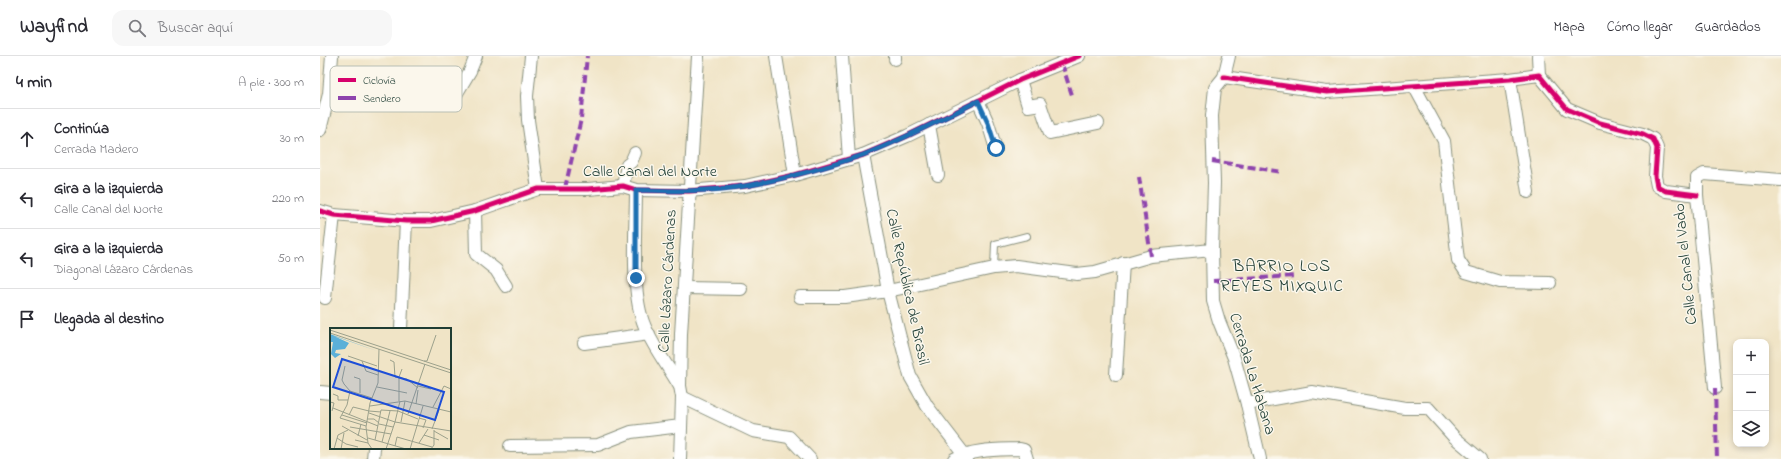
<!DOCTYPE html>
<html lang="es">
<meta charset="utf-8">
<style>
body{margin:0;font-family:"Indie Flower",sans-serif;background:#f7f7f7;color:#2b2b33}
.controls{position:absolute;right:12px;bottom:12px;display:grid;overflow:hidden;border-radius:8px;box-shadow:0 2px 6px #0003}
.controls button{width:36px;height:36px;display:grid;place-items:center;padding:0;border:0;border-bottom:1px solid #e1e1e2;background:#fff;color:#2b2b33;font:20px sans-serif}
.stop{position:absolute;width:12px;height:12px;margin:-9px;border:3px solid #1f6fb2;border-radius:50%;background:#fff}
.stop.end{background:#1f6fb2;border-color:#fff;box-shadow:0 1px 4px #0008}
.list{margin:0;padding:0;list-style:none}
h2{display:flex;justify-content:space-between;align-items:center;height:52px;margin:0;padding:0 16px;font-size:17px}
h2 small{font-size:13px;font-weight:400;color:#7c7c81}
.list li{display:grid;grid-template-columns:26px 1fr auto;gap:12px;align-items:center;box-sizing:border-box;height:60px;padding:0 16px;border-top:1px solid #e1e1e2}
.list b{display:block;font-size:15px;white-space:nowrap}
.list p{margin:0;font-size:13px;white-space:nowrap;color:#7c7c81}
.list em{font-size:13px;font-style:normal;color:#7c7c81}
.icon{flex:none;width:22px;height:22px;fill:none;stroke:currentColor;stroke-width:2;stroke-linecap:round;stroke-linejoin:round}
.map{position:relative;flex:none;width:1461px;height:403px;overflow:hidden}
header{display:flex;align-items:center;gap:24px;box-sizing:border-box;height:56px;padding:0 20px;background:#fff;border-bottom:1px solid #e1e1e2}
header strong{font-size:19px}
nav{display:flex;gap:22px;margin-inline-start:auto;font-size:14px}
.search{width:280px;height:36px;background:#f7f7f7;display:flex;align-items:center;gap:10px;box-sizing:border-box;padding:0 14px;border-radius:12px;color:#7c7c81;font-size:15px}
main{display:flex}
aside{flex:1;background:#fff}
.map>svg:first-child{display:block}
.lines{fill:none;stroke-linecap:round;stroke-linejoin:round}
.service-casing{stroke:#88907d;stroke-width:8}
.minor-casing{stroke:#88907d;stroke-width:14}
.service{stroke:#fff;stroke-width:6}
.minor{stroke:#fff;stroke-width:12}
.quiet{stroke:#8e44ad;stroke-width:4;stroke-dasharray:8 4;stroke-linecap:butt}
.cycleway-casing{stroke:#fbf7ec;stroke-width:8}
.cycleway{stroke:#d6006c;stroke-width:5}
.route{stroke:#1f6fb2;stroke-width:5}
.labels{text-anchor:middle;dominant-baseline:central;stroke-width:3;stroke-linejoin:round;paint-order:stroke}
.street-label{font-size:16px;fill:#1f3d34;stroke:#fbf7ec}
.neighbourhood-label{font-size:17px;letter-spacing:1px;fill:#1f3d34;stroke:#fbf7ec}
.inset-road{fill:none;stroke:#9ca18c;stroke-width:1}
.view{fill:#1d4ed8;fill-opacity:0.15;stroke:#1d4ed8;stroke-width:2}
.inset-edge{fill:none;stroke:#1f3d34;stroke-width:2}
.key{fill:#fbf7ec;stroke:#b9bfb5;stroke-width:1}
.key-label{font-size:11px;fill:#1f3d34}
</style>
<header>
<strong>Wayfind</strong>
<div class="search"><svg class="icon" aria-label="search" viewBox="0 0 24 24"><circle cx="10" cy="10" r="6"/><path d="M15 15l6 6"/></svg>Buscar aquí</div>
<nav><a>Mapa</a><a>Cómo llegar</a><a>Guardados</a></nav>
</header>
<main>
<aside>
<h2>4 min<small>A pie · 300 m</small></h2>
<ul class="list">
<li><svg class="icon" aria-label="ahead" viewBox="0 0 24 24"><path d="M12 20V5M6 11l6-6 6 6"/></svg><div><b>Continúa</b><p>Cerrada Madero</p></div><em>30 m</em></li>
<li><svg class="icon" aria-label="left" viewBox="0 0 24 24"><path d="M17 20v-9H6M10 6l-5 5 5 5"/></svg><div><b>Gira a la izquierda</b><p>Calle Canal del Norte</p></div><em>220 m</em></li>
<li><svg class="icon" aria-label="left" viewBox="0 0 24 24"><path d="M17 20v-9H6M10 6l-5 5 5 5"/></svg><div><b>Gira a la izquierda</b><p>Diagonal Lázaro Cárdenas</p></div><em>50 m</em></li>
<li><svg class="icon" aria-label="arrive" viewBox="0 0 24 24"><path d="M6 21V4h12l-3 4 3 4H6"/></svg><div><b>Llegada al destino</b></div></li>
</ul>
</aside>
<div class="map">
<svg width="1461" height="403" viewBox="0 0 1461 403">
<rect width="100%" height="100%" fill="#fbf7ec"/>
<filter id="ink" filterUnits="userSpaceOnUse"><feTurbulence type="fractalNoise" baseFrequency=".025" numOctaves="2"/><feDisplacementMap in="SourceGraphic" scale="8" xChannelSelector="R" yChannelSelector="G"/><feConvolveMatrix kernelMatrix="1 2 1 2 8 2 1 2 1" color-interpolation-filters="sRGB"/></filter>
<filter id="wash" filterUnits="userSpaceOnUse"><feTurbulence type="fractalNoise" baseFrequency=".012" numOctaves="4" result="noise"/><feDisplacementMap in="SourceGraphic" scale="16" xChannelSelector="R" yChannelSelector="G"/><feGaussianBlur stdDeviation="0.9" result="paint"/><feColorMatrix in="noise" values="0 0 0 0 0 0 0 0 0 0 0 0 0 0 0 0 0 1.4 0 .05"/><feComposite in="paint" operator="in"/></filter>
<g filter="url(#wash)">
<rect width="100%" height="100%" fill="#f0e4c6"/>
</g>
<g filter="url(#ink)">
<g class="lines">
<defs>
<polyline id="service" points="674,212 675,188 707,180"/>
<g id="minor">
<polyline points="211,0 207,40 208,64 218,133"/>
<polyline points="456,0 475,119"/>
<polyline points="522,0 529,103"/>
<polyline points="575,0 575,3"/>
<polyline points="909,0 904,21 895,32 892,60 894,127 892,194 893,245 899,265 914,302 927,348 940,403"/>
<polyline points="1218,0 1219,19"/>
<polyline points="904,21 1007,36 1190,23 1219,19 1247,53 1280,67 1323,78 1333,83 1337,92 1335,120 1337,130 1346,135 1377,139"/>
<polyline points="1190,23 1208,136"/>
<polyline points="700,24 708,50 720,48 730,77 778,67"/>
<polyline points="1094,30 1124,85 1138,204 1146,216 1180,226 1230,227"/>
<polyline points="658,45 668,67 676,93"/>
<polyline points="131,47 150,15 156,0"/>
<polyline points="609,69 618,119"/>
<polyline points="0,74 9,38 12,0"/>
<polyline points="543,99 568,235 590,320 607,350 644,398 646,403"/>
<polyline points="303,130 307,109 311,106 315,97"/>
<path d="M 316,134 C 316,172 310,237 325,271 C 333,291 348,310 359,329"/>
<polyline points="0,155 14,159 86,165 111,165 155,155 218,133 268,133 303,130 316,134 369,135 425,130 475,119 543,99 587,80 700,24 759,0"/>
<polyline points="155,155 156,198 176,214 186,230"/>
<polyline points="365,232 421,233"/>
<polyline points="480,241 525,241 568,235 674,212 696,210 757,218 775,216 831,200 892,194"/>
<polyline points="5,242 14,159"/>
<polyline points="81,273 86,165"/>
<polyline points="264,287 329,278"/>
<polyline points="796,319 803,207"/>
<polyline points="1395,332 1377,139 1377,122 1384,118 1461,124"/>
<polyline points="0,336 11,337"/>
<polyline points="362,341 433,375 469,381 490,403"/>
<polyline points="927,348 992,336 1085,352 1108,352 1134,381 1160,403"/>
<polyline points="190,390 278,389 311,376 361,370"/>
<polyline points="53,403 54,392"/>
<polyline points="360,403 362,341 360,330 361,278 378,0"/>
<path d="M 634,403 C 654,393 677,394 700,393 L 704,394 L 707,403"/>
</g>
</defs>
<use href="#service" class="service-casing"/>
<use href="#minor" class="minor-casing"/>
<use href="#service" class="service"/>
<use href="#minor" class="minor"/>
<g class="quiet">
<polyline points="742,8 752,39"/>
<polyline points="892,105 963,116"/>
<polyline points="819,121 831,200"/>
<polyline points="245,132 261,63 267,0"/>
<polyline points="893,225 975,220"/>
<polyline points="1395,332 1397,403"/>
</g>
<defs>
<g id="cycleway">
<polyline points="904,21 1007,36 1190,23 1219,19 1247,53 1280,67 1323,78 1333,83 1337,92 1335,120 1337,130 1346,135 1377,139"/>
<polyline points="0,155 14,159 86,165 111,165 155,155 218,133 268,133 303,130 316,134 369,135 425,130 475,119 543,99 587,80 700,24 759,0"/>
</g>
</defs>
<use href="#cycleway" class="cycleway-casing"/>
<use href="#cycleway" class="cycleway"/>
</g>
</g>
<g class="lines" filter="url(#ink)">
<path class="route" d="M 316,222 L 316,134 C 352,135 389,136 425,130 C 465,123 505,112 543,99 C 583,84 620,64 658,45 L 668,67 L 676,92"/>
</g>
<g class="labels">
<g class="street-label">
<text x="330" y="116">Calle Canal del Norte</text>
<text transform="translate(1366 208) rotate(-96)">Calle Canal el Vado</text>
<text transform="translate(348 225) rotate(-87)">Calle Lázaro Cárdenas</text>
<text transform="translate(587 231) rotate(78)">Calle República de Brasil</text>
<text transform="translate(932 318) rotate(73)">Cerrada La Habana</text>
</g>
<g class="neighbourhood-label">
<text x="962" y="210">BARRIO LOS<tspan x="962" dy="20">REYES MIXQUIC</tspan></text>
</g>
</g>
<g transform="translate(10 272)">
<rect width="121" height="121" fill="#f0e4c6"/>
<path d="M 0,7 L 0,6 L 47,23 L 4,8 L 19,15 L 15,21 L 6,22 L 5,25 L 11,26 L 5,30 L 1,26 L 3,14 L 0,14 Z" fill="#5bb0d8"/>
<path class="inset-road" d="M 0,2 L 121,42M 0,5 L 121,45M 18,28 L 47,38M 60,32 L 64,34 L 65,49 L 77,51 L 88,60M 32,33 L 36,43 L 48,47M 94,33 L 97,33 L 106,7M 15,38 L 12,52 L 14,56 L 20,63 L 42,70M 24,49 L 30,51 L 30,65M 88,58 L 101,61M 47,59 L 77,65M 20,63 L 17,77 L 10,90 L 36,98M 3,66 L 8,68 L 8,72 L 18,72M 69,73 L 69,49 L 72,41M 0,74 L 4,75 L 2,83M 86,76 L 88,62M 40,78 L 75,73 L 121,84M 103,79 L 114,58 L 121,61M 3,80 L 48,98M 39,83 L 51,84M 39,85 L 65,94M 78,86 L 95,36M 12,87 L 37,95M 19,87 L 23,79 L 39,83M 89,90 L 96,92 L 93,100M 37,91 L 44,91 L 49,95M 65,94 L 70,73M 71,94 L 75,73M 49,96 L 63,99M 12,98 L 37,112M 20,99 L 61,106M 102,101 L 109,82M 104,103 L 118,111M 94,107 L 109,112M 28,108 L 31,96M 7,110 L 16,116 L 28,119M 38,110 L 76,121M 25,112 L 38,115M 45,112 L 51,82 L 68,83 L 88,91M 52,114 L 60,83M 89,115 L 98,101M 65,118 L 67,109 L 102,119M 4,121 L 8,107 L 18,102M 11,121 L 14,105M 42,121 L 38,115 L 36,99 L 40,75 L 48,55 L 49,21M 56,121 L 65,94 L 121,103M 80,121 L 93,78M 101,121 L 104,117 L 104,102"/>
<path class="view" d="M 12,31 L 114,64 L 105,92 L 3,59 Z"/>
<rect width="121" height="121" class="inset-edge"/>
</g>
<rect x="10" y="10" width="132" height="46" rx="6" class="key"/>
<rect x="18" y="22" width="18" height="4" fill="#d6006c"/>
<rect x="18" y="40" width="18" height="4" fill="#8e44ad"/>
<g class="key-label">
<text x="43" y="28">Ciclovía</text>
<text x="43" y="46">Sendero</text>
</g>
</svg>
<div class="controls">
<button>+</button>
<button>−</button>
<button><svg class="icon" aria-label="layers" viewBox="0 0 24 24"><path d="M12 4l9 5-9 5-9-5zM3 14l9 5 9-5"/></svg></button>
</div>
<div class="stop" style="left:676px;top:92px"></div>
<div class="stop end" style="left:316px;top:222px"></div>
</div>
</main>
